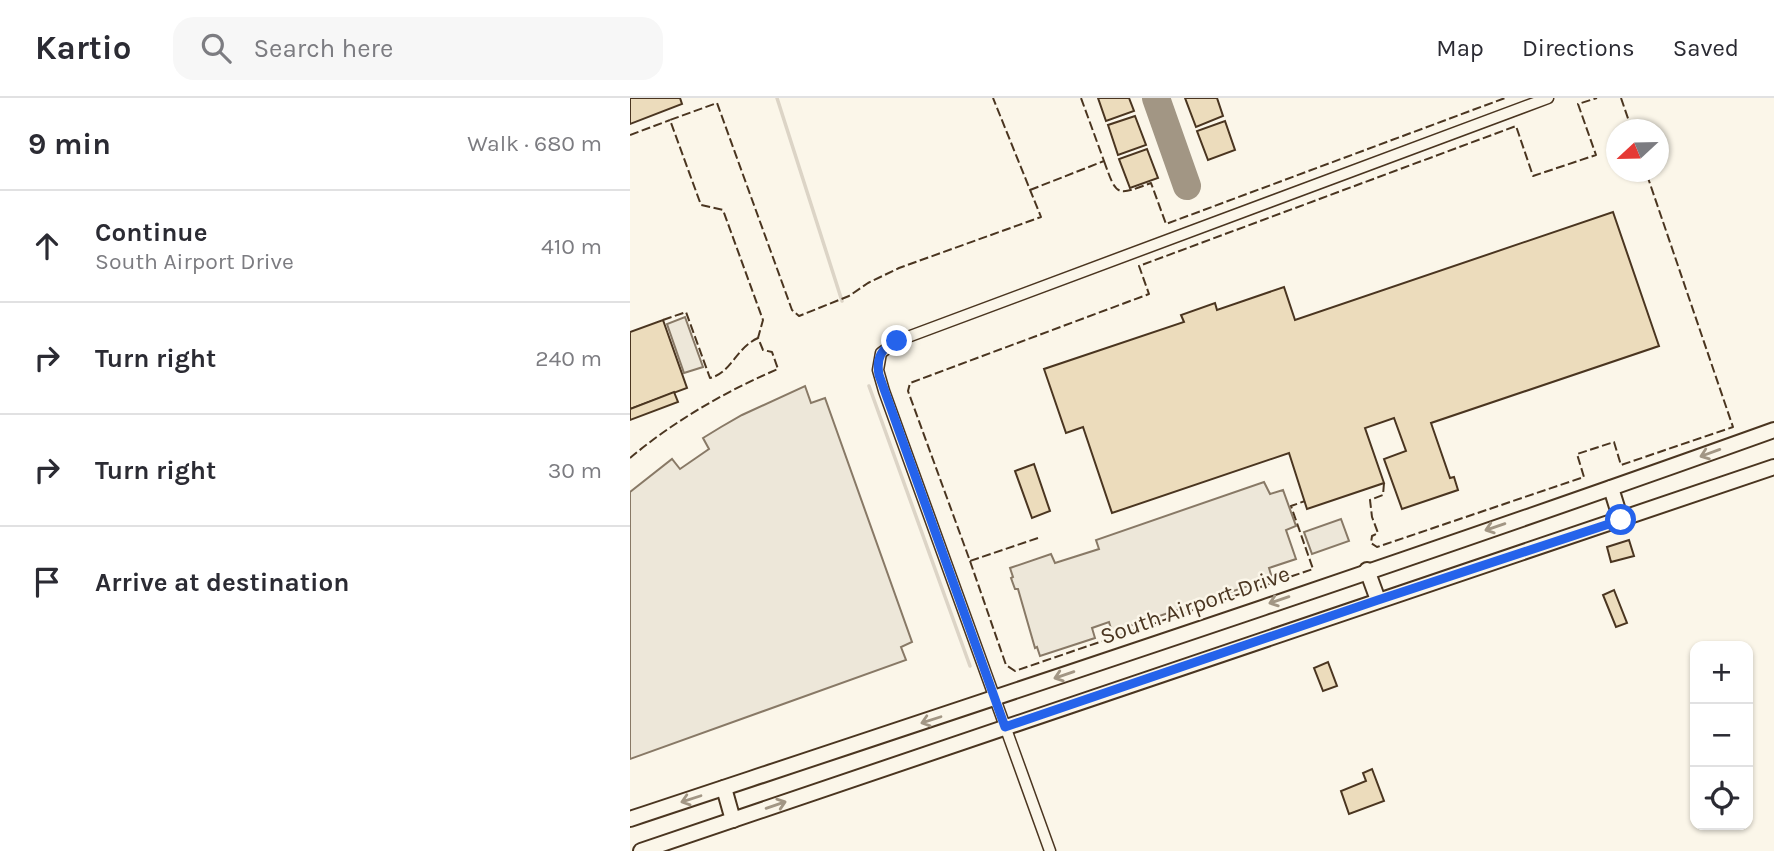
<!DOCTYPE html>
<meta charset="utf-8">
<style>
body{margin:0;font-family:Karla,sans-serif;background:#f7f7f7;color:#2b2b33}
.controls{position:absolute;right:21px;bottom:21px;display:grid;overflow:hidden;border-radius:14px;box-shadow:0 2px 5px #0004}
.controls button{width:63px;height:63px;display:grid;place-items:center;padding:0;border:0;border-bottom:2px solid #e1e1e2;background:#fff;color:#2b2b33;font:35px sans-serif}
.compass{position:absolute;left:976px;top:21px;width:63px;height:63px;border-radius:50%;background:#fff;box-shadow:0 2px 5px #0004;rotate:248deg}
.stop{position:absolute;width:21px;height:21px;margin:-16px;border:5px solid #2563eb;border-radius:50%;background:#fff}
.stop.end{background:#2563eb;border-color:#fff;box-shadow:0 2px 7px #0008}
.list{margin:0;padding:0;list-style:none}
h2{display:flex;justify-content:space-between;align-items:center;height:91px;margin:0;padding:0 28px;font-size:30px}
h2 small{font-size:23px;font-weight:400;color:#7c7c81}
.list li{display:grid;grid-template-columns:46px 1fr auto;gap:21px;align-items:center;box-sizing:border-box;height:112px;padding:0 28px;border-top:2px solid #e1e1e2}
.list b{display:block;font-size:26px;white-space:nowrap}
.list p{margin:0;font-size:23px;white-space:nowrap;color:#7c7c81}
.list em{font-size:23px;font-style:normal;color:#7c7c81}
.icon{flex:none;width:38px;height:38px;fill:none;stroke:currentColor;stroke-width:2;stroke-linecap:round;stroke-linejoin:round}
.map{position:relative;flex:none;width:1144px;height:753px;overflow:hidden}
header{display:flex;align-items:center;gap:42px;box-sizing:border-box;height:98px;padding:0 35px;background:#fff;border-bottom:2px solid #e1e1e2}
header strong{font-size:33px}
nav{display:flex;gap:38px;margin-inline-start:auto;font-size:24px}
.search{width:490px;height:63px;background:#f7f7f7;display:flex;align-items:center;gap:18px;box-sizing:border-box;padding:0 24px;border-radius:21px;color:#7c7c81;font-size:26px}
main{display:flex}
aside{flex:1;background:#fff}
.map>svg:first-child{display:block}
.parking{fill:#ede7d9;stroke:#887966;stroke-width:2}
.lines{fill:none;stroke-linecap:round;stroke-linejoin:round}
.stream{stroke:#dcd4c6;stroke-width:3.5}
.taxiway{stroke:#a29684;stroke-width:28}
.building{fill:#ecdcbc;stroke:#4a3520;stroke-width:2}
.minor-casing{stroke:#4a3520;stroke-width:13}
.secondary-casing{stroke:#4a3520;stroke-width:18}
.minor{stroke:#fbf6e9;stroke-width:10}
.secondary{stroke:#fbf6e9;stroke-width:14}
.fence{stroke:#4a3520;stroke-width:2;stroke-dasharray:9 3.5;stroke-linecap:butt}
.oneway{stroke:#a29684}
.route{stroke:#2563eb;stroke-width:9}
.labels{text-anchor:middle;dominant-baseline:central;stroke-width:5;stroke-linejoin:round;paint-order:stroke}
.street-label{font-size:23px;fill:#4a3520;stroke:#fbf6e9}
</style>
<header>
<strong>Kartio</strong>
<div class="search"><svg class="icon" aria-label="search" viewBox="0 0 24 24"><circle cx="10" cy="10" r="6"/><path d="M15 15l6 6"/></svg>Search here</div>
<nav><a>Map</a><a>Directions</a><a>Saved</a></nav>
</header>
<main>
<aside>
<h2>9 min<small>Walk · 680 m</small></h2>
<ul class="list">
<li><svg class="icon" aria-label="ahead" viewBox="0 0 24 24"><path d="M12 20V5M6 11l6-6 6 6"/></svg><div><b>Continue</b><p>South Airport Drive</p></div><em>410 m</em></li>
<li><svg class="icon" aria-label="right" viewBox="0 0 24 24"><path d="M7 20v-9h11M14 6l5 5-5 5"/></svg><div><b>Turn right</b></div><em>240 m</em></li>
<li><svg class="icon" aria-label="right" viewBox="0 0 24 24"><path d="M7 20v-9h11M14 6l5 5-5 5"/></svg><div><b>Turn right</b></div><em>30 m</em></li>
<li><svg class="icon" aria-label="arrive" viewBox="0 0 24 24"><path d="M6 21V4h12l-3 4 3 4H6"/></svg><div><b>Arrive at destination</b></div></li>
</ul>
</aside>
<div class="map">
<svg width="1144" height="753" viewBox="0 0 1144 753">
<rect width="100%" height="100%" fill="#fbf6e9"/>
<g class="parking">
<polygon points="55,219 73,269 54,275 37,226"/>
<polygon points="175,288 181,305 195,300 282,544 271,549 276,562 0,661 0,394 42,361 50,371 79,351 73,340 91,329 112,317"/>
<polygon points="634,384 640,396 653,392 666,428 656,432 666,461 639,470 642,480 482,534 479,524 462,530 465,540 410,558 407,549 405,550 388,491 385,491 381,480 383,479 380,470 421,456 425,465 469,451 466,442"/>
<polygon points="711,421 719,443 682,456 674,434"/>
</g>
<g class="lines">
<g class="stream">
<polyline points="147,0 212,203"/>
<polyline points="239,288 340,568"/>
</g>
<polyline class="taxiway" points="526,0 557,88"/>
</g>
<g class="building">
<polygon points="0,0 50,0 52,6 0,26"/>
<polygon points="468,0 499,0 504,13 476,23"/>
<polygon points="555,0 587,0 593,18 566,29"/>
<polygon points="505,18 516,47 488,57 478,27"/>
<polygon points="595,23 605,52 578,62 567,33"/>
<polygon points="517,51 528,80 500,90 489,61"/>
<polygon points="983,114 1029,248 801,325 820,380 824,379 828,392 772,411 754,361 776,353 764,320 735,330 754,385 677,411 659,355 482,415 453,329 436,335 414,271 554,224 551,217 585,205 587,212 654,189 665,222"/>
<polygon points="33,222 57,290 0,311 0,234"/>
<polygon points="44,294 48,304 0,322 0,311"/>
<polygon points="404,366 420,413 402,420 385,373"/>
<polygon points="999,442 1004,458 981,464 977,449"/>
<polygon points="984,492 997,525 986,529 973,497"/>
<polygon points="698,564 707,588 693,593 684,570"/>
<polygon points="742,671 754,703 719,716 711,693 736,683 733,675"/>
</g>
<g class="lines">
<defs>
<polyline id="minor" points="420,753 254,293 248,272 251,255 267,243 918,0"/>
<g id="secondary">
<polyline points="981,390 991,422"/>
<polyline points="737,472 748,502"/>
<polyline points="94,690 103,722"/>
<path d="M 0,721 C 382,594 765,468 1144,332"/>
<polyline points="11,753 1144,369"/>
</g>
</defs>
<use href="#minor" class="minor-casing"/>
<use href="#secondary" class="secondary-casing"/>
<use href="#minor" class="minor"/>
<use href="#secondary" class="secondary"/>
<g class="fence">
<polyline points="991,0 1002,32"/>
<polyline points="0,37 40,22"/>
<path d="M 474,63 C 487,99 486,98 521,85 L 536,126 L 875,0"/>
<polyline points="400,92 474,63 451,0"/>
<path d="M 33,222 L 56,214 L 80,280 C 101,275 106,250 128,240"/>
<path d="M 0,360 C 44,323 96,293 148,271 L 142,254 L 133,252 L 128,240 L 133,222 L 93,112 L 71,107 L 40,22 L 87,5 L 162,212 L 169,218 L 219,198 L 238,185 L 269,170 L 411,119 L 363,0"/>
<polyline points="754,385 753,397 740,402 742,419 748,435 742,438 741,445 747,449 954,379 947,356 984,344 991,367 1103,329 1016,74"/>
<polyline points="408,440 340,463 278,293 280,285 519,196 509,168 886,28 903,78 966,57 948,6 967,0"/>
<polyline points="340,463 376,567 385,573 683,471 661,408 675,403"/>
</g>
</g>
<defs><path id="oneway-shaft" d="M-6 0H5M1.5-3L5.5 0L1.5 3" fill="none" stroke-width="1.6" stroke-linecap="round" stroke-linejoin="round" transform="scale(1.75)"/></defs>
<g class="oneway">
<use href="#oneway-shaft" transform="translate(1080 355) rotate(160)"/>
<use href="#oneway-shaft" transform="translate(865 429) rotate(161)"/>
<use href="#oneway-shaft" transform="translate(649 502) rotate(161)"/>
<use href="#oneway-shaft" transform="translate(434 577) rotate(161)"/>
<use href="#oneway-shaft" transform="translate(301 622) rotate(162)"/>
<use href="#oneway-shaft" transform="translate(61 701) rotate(162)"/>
<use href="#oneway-shaft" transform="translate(146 707) rotate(-19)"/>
</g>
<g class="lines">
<path class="route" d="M 267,243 C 251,250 246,260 249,277 L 375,629 L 748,502 L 991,422"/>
</g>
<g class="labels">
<g class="street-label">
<text transform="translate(565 507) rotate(-19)">South Airport Drive</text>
</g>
</g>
</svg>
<div class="controls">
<button>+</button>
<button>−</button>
<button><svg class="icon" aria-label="locate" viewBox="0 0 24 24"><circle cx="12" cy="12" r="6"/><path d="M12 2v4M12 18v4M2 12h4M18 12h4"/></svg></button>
</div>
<svg class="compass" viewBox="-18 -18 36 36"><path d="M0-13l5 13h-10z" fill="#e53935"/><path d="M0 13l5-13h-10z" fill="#7c7c81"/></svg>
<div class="stop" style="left:991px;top:422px"></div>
<div class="stop end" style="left:267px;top:243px"></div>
</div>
</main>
